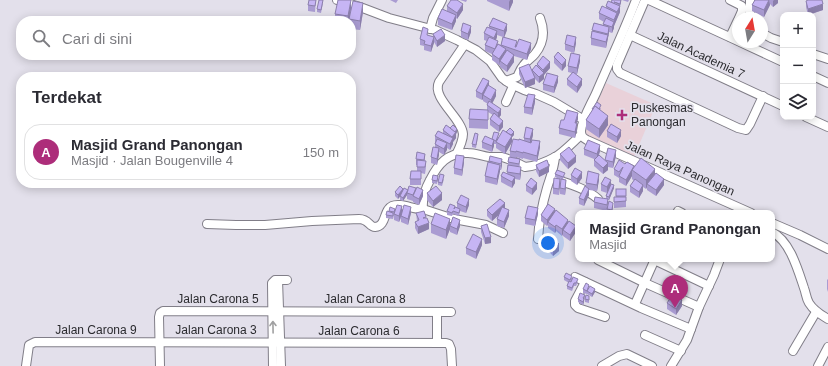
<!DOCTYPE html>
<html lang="id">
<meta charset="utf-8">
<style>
body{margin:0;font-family:Arial,sans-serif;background:#f7f7f7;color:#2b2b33}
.controls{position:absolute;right:12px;top:12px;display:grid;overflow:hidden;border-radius:8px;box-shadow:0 2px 10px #0003}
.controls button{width:36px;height:36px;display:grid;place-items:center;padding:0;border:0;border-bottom:1px solid #e1e1e2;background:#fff;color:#2b2b33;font:20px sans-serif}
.compass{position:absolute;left:732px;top:12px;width:36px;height:36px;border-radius:50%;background:#fff;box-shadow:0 2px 10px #0003;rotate:11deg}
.you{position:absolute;left:548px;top:243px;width:14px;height:14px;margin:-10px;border:3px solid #fff;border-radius:50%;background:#1a73e8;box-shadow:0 0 0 6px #1a73e833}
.badge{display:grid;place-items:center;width:26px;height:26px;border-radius:50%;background:#ad2d7a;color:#fff;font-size:13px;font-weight:700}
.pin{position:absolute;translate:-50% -33px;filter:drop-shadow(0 1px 2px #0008)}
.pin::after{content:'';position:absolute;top:21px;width:14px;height:12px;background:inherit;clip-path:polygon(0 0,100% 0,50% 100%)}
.popup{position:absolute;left:575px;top:210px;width:200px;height:52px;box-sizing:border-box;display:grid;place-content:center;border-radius:8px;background:#fff;filter:drop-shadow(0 1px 3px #0005);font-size:13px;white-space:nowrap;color:#7c7c81}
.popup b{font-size:15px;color:#2b2b33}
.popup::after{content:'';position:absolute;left:50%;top:100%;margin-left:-8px;border:8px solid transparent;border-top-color:#fff}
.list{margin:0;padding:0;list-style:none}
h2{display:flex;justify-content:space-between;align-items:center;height:52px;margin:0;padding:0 16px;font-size:17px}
h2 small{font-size:13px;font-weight:400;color:#7c7c81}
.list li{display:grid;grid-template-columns:26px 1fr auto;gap:12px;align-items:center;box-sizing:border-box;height:56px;margin:0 8px 8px;padding:0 8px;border:1px solid #e1e1e2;border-radius:16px}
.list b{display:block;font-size:15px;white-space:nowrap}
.list p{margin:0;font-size:13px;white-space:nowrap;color:#7c7c81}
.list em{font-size:13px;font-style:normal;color:#7c7c81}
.icon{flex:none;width:22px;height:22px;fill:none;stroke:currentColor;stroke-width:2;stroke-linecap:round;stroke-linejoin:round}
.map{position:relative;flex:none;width:828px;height:366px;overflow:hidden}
.search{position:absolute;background:#fff;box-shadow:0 2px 10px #0003;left:16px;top:16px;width:340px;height:44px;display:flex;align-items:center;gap:10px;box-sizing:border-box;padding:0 14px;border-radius:16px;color:#7c7c81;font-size:15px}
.panel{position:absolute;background:#fff;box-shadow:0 2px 10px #0003;left:16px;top:72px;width:340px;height:116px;border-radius:16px}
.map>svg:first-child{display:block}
.medical{fill:#e9d1d9}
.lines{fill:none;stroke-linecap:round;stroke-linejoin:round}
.minor-casing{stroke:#817e88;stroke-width:10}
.minor{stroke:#fff;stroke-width:8}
.wall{fill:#aa9cd2;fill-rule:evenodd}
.shaded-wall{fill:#8b7fab}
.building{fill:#c6b5f4;stroke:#8b7fab}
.oneway{stroke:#a0a0a1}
.poi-dot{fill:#ad2d7a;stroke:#e3e0eb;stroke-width:1.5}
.labels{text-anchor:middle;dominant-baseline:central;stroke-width:3.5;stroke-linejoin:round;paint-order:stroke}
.street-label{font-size:12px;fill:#2b2b2f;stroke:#e3e0eb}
.poi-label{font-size:12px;fill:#2b2b2f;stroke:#e3e0eb;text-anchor:start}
</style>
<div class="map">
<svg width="828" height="366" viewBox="0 0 828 366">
<rect width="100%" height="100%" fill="#e3e0eb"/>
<polygon class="medical" points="606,83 656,105 634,157 587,137 586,132 587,125"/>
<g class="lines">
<defs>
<g id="minor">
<polyline points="337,0 360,7 389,18 435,30 457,40 476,50 490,61 502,78 509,83 524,90 536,94 554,102 584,120"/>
<path d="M 636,0 C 624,31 610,61 597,91 C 592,103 582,118 581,131 C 581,136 583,138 587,140 L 751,213"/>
<polyline points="645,0 617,65 617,69 620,73 738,128 746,130 750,124 763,96"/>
<polyline points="649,0 738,41"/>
<polyline points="730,0 742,6 742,11 739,18"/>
<polyline points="750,0 750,14 751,18"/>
<polyline points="430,29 433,18 442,0"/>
<polyline points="762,33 771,38 783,42"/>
<polyline points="630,35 783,106"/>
<polyline points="730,37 738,20"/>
<polyline points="740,42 783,62"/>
<polyline points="813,54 828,59"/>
<polyline points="813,76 828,83"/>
<path d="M 506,81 L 517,77 C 519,74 520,69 523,66 C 526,61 531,59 535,54 C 544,43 545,31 540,18"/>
<polyline points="506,102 513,86"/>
<polyline points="806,117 828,127"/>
<path d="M 456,155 C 459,149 463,141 463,134 C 462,118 431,98 439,82 L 465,44"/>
<path d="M 557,180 C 570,184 587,189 598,199"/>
<polyline points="423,209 454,219 486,225 503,233"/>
<polyline points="677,213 678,211 682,213"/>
<polyline points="772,223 800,235 828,249"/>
<path d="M 207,224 L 236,225 L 265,225 L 312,221 L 359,219 C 369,219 369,227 375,227 C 387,226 383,210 392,206 C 401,202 414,210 423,209 C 422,198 425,189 430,180 C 438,164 448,152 468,153 C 475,153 482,156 489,157 C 493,157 498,157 502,157 C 509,159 518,163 525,167 C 535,166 546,162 555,157 C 563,153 574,141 581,135"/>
<path d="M 772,232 C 790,241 798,270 804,288 C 806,293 806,298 809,303 C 814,311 820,314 828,319"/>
<path d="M 538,239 C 539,222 542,205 547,188 C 550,178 554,169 555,157"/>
<polyline points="652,259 709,286"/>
<polyline points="598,260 645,283 699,307"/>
<polyline points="575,277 641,308 691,329"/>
<polyline points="278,280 281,366"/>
<polyline points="585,282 575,301 575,305 578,308 605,317"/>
<polyline points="635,304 655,259"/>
<polyline points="437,312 437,343"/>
<polyline points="645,335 681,351"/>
<polyline points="793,351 816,312"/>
<polyline points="26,366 29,345 35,342 446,343 449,344 451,349 452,366"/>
<polyline points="160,366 159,317 160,313 163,311 451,312"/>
<polyline points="273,366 272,283 275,280 287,280"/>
<polyline points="602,366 619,356 627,354 652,366"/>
<polyline points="671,366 687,340 699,307 714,275 720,259"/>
<polyline points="818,366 828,347"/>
</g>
</defs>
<use href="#minor" class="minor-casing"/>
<use href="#minor" class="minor"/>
</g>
<g class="wall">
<polygon points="316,0 315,12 308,11 308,5"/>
<polygon points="390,0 398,0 396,3"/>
<polygon points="460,0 467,0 466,2"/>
<polygon points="487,0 513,0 513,2 509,11 487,1"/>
<polygon points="621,0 621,2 620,6 620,12 614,26 614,28 612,33 609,32 606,48 591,45 591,38 594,23 603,25 604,22 599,19 599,13 606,8 606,6 611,2"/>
<polygon points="622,0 629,0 628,2"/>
<polygon points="755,0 778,0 778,3 773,7 770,4 770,5 764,17 752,11 752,5"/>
<polygon points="806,1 823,10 808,15 806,7"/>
<polygon points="323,3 321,13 317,12 317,9"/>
<polygon points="447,6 463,10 457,19 456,18 456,21 452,30 438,25 438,18 447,11"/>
<polygon points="351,9 349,21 335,21 335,14"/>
<polygon points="363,12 360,30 351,29 351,21 349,21 349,19"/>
<path d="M 489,26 L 507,30 L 504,37 L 517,44 L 531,49 L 527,60 L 514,56 L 514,62 L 507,72 L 500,67 L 500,65 L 499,65 L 492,60 L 492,54 L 485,51 L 485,45 L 487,41 L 484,40 L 484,33 L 489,28 ZM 497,35 L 503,37 L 501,45 L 498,44 L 496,40 L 497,37 Z"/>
<polygon points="461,31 471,32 468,40 461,37"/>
<polygon points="433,34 445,41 437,47 434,42 431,52 424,50 424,46 420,45 420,39 428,35 428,36 433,37"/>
<polygon points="576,43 574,53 565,50 565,44"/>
<polygon points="554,57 566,66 562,71 554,63"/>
<polygon points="580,61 577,74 575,74 582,85 577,93 567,85 567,79 572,73 568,72 568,66"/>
<polygon points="537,64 550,68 544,75 544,79 539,83 535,79 535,84 525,88 519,74 519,68 532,71 532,70 537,65"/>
<polygon points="558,82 554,93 543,90 543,84"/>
<polygon points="489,86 496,96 492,103 501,115 499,117 503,127 499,132 490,125 490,119 493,115 488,112 488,129 469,128 469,119 487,110 487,105 488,104 483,101 483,99 482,100 476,97 476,91"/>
<polygon points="535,102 532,115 524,113 524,107"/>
<polygon points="601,108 600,110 608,125 599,138 586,129 586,120 592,111 592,109"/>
<polygon points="578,119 576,123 577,129 575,138 559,134 559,128 564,120"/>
<polygon points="450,128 457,132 456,134 456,138 453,142 453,144 450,150 447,148 444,155 439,152 437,165 431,163 431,157 435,147 435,144 436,142 435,142 435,136 443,133 443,130"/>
<polygon points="607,131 621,136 617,143 607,137"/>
<polygon points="506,132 514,135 512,137 512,142 505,154 496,148 496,144 494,144 494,146 492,152 482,148 482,142 499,137"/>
<polygon points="533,135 531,143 540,147 537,162 523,158 523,159 516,157 520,165 519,167 521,173 520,180 515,179 515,183 512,188 501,182 501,176 507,174 508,162 510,157 510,151 519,140 524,140 524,138"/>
<polygon points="478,137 476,148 472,147 472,144"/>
<polygon points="608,148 616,156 613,168 608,167 608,170 603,174 594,166 594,159 584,155 584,149 600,151 599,155 605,161"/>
<polygon points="425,154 425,161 426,167 425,174 421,173 421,185 410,185 410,179 417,171 417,165 416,165 416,159"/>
<polygon points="560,154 576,162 568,169 560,160"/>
<polygon points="489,161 502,165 501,170 500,170 497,185 485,182 485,176"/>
<polygon points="464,162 462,176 454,174 454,168"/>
<polygon points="625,164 655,175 664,185 656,196 647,190 647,187 646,189 643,187 643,191 639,198 630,192 630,186 634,181 632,179 632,176 626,186 619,182 619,178 614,175 614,169"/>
<polygon points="536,165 549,172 539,177 536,171"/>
<polygon points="555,174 565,176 563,179 566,186 565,195 560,194 560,188 561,180 560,179 559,195 553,194 553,188 559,179 555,177"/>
<polygon points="571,175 582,178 577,185 571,181"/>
<polygon points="438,179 437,184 432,183 432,180"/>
<polygon points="444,179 442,186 438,185 438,182"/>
<polygon points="599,180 597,191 589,190 589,195 584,206 579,204 579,198 586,187 586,183"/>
<polygon points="601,184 611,184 614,188 609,200 608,200 608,206 613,206 612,213 607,212 607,209 607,211 594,208 594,202 606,199 606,196 607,193 601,191"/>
<polygon points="526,185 537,189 532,195 526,191"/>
<polygon points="403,189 408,190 416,191 423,196 419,205 413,202 413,200 413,201 407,199 407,195 403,201 400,200 400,197 398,199 395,196 395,192"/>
<polygon points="427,193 442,200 433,207 427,200"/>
<polygon points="616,196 626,196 626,207 614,208 614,197 616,197"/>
<polygon points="457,203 469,205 466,213 460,211 459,216 453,214 452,216 447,215 447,211 455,207 457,207"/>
<polygon points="505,208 509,216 504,228 497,226 497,219 499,215 492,221 487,216 487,210"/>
<polygon points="389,211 402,211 411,213 408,225 401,222 401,218 399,222 394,220 394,215 393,219 386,218 386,215 389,212"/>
<polygon points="555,211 568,223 576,232 570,241 563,236 563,234 562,236 556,231 555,233 548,228 548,225 547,226 541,221 541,215"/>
<polygon points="416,213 429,229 418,234 415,228 415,222 417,221"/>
<polygon points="538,214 535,226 525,224 525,218"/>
<polygon points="431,224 450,225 460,226 457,235 450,232 450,229 446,239 431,233"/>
<polygon points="481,226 491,243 485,244 481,232"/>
<polygon points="544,240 559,251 553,256 544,246"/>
<polygon points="482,245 476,259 466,254 466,248"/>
<polygon points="564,277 572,278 578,282 576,286 574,286 572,291 567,289 567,286 569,283 564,280"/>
<polygon points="828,279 828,292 827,289 827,280"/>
<polygon points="589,288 595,292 592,297 587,294 587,292 587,294 583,293 583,289"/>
<polygon points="578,299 584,299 584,302 583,305 578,302"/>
<polygon points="585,299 589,299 589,303 585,302"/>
<polygon points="667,303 682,306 676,315 667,309"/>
</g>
<g class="shaded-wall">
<polygon points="351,0 351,9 349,21 348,21 348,16"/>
<polygon points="510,0 513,0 513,2 509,11 509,2"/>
<polygon points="621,0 621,2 620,6 620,12 614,26 614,28 612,33 612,27 614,23 614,20 617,14 619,4 619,7 620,6 620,4"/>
<polygon points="769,0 770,5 764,17 764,10"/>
<polygon points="774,0 778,0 778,3 773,7 773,1"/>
<polygon points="363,3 363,12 360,30 360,21"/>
<polygon points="463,4 463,10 457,19 457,13"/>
<polygon points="823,4 823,10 808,15 808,9"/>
<polygon points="456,15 456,21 452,30 452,24"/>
<polygon points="507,24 507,30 504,38 504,31"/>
<polygon points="471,26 471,32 468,40 468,34"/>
<polygon points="609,27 609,33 606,48 606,42"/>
<polygon points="497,31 497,37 494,44 494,38"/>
<polygon points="445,35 445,41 437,47 437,41"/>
<polygon points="434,37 434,43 431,52 431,46"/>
<polygon points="576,37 576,43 574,53 574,47"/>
<polygon points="531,43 531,49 527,60 527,54"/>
<polygon points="506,49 506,55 500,61 499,65 499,59"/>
<polygon points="514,55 514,62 507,72 507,66"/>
<polygon points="580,55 580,61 577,74 577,68"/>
<polygon points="566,60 566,66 562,71 562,65"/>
<polygon points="550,62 550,68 544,75 544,79 539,83 539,77 543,73 543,70"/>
<polygon points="558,76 558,82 554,93 554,87"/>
<polygon points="535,78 535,84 525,88 525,82"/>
<polygon points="582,79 582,85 577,93 577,87"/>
<polygon points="489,81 489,87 483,95 483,99 482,100 482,94"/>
<polygon points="496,90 496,96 491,106 491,100"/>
<polygon points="535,95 535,102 532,115 532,108"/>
<polygon points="501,109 501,115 498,119 498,113"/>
<polygon points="578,113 578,119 575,129 575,123"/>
<polygon points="608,116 608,125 599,138 599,129"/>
<polygon points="503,121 503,127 499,132 499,126"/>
<polygon points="577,123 577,129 575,138 575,132"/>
<polygon points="457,129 457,132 456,134 456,138 453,142 453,144 450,150 450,144 452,139 452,137"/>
<polygon points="533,129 533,135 530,146 530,139"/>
<polygon points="621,130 621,136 617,143 617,137"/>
<polygon points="514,132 514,135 512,137 512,142 505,154 505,147 510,136"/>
<polygon points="494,140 494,146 492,152 492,146"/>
<polygon points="540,141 540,147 537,162 537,156"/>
<polygon points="447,143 447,150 444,155 444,149"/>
<polygon points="600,145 600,151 597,160 597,154"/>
<polygon points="439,148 439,155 437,165 437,159"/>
<polygon points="616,150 616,156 613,168 613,162"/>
<polygon points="464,156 464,162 462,176 462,170"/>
<polygon points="576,156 576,162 568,169 568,163"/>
<polygon points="502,159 502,165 501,170 501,164"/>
<polygon points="608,163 608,170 603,174 603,168"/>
<polygon points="500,165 500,171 497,185 497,179"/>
<polygon points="549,166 549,172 539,177 539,171"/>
<polygon points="634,166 634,171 632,170 632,176 626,186 626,180"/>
<polygon points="521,167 521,173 520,180 520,174"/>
<polygon points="655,169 655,178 647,184 647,187 646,189 646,180"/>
<polygon points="582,172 582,178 577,185 577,179"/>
<polygon points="599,174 599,180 597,191 597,185"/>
<polygon points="515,177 515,183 512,188 512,182"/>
<polygon points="560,179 560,185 559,195 559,189"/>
<polygon points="664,179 664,185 656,196 656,190"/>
<polygon points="566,180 566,186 565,195 565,189"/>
<polygon points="611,180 611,186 607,194 607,187"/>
<polygon points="537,183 537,189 532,195 532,189"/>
<polygon points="614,185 614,188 609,200 609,197"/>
<polygon points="643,185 643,191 639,198 639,192"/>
<polygon points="403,189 403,192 398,199 398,195"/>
<polygon points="589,189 589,195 584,206 584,200"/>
<polygon points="408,190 407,195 403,201 403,198"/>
<polygon points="423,190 423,196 419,205 419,199"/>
<polygon points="442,193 442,200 433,207 433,201"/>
<polygon points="469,199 469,205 466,213 466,207"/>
<polygon points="505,203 505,209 492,221 492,215"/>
<polygon points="402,206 402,213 399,222 399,216"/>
<polygon points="411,207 411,213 408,225 408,219"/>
<polygon points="538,208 538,214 535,226 535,220"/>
<polygon points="555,209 555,215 548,222 547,226 547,220"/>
<polygon points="509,210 509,216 504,228 504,222"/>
<polygon points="450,219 450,229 446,239 446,230"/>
<polygon points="460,220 460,226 457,235 457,229"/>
<polygon points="568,220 568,226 563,230 563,234 562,236 562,229"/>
<polygon points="429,223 429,229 418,234 418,227"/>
<polygon points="556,225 556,231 555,233 555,227"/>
<polygon points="576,226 576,232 570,241 570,235"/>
<polygon points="491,237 491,243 485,244 485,238"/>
<polygon points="482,239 482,245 476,259 476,252"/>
<polygon points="559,244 559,251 553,256 553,250"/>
<polygon points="595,289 595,292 592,297 592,294"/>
<polygon points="585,295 584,302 583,305 583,298"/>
<polygon points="682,300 682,306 676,315 676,309"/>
</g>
<g class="building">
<polygon points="309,0 316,0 315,6 308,5"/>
<polygon points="319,0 323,0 321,10 317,9"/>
<polygon points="338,0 351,0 348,16 335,14"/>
<polygon points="451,0 457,0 463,4 457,13 447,6"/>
<polygon points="612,0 621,0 620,4 614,2 619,4 619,6 611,2"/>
<polygon points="755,0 769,0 764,10 752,5"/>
<polygon points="808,0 822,0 823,4 808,9 806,1"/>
<polygon points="353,1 363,3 360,21 349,19"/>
<polygon points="608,1 620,6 617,12 606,6"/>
<polygon points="602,6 617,13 614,20 599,13"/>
<polygon points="442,9 456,15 452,24 438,18"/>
<polygon points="493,18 507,24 504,31 489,26"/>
<polygon points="606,18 614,22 612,27 603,24"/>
<polygon points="463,23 471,26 468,34 461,31"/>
<polygon points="594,23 609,27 608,34 592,30"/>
<polygon points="423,27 428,29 427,35 434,37 431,46 424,44 425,41 420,39"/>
<polygon points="487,27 497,31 494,38 484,33"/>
<polygon points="441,29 445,35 437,41 433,34"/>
<polygon points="592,31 608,35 606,42 591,38"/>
<polygon points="567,35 576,37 574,47 565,44"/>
<polygon points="489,37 498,41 495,49 485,45"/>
<polygon points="503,37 517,41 515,47 516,47 519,39 531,43 527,54 501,45"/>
<polygon points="498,44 506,49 499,59 492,54"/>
<polygon points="507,50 514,55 507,66 500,61"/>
<polygon points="558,52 566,60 562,65 554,57"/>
<polygon points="571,53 580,55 577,68 568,66"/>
<polygon points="543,56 550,62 543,70 537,64"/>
<polygon points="529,64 535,78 525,82 519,68"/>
<polygon points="536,65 544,73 539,77 532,70"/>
<polygon points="573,72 582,79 577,87 567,79"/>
<polygon points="547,73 558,76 554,87 543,84"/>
<polygon points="483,78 489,81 482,94 476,91"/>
<polygon points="488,85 496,90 491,100 483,95"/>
<polygon points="528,94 535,95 532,108 524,107"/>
<polygon points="489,101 501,109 498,113 487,105"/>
<polygon points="597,102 601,105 599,109 595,106 593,110 592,109"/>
<polygon points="595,106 608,116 599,129 586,120"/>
<polygon points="470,109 488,110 488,120 469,119"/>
<polygon points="567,110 578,113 575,123 577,123 575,132 559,128 561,120 564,120"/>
<polygon points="494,113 503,121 499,126 490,119"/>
<polygon points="611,124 621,130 617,137 607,131"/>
<polygon points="446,125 456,132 452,137 443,130"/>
<polygon points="453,125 457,129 455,132 450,128"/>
<polygon points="526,127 533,129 530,139 524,138"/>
<polygon points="510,128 514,132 511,135 506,132"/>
<polygon points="503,130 512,136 505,147 496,142"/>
<polygon points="438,131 453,138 450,144 435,136"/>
<polygon points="494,132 499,133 496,141 492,139"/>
<polygon points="475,133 478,134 476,145 472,144"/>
<polygon points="485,136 494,140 492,146 482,142"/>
<polygon points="437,139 447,143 444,149 435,144"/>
<polygon points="513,139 519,140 519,139 531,143 532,140 540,141 537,156 523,152 523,153 516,151 516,152 510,151"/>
<polygon points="588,140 600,145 597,154 584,149"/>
<polygon points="433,147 439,148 437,159 431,157"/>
<polygon points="569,147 576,156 568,163 560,154"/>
<polygon points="608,148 616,150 613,162 605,160"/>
<polygon points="417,152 425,154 424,160 416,159"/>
<polygon points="456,155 464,156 462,170 454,168"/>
<polygon points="599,155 608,163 603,168 594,160"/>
<polygon points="490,156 502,159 501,164 489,161"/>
<polygon points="509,157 520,159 519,164 508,162"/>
<polygon points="641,158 655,169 646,180 632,170"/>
<polygon points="417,160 426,161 425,167 417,167"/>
<polygon points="547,160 549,166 539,171 536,165"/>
<polygon points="619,160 625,164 627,162 634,166 626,180 619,176 623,167 619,172 614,169"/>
<polygon points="488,162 500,165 497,179 485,176"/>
<polygon points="508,165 521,167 520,174 507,172"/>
<polygon points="575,168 582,172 577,179 571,175"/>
<polygon points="557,170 565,173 563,177 555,174"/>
<polygon points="411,171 421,171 421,179 410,179"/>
<polygon points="588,171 599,174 597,185 586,183"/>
<polygon points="503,172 515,177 512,182 501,176"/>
<polygon points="656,173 664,179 656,190 647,184"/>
<polygon points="440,174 444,175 442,183 438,182"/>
<polygon points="433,175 438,176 437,181 432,180"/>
<polygon points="605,177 611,180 607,187 601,184"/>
<polygon points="531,178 537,183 532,189 526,185"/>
<polygon points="554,178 560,179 559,189 553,188"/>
<polygon points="561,179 566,180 565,189 560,188"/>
<polygon points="635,179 643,185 639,192 630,186"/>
<polygon points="611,184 614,185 609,197 606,196"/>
<polygon points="400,186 403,189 398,195 395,192"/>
<polygon points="409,186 416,188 413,195 407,193"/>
<polygon points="436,186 442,193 433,201 427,193"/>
<polygon points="585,186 589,189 584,200 579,198"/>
<polygon points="417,187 423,190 419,199 413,196"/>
<polygon points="404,188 408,190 403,198 400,196"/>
<rect x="616" y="189" width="10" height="7"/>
<polygon points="461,195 469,199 466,207 457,203"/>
<polygon points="595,197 608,199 607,205 594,202"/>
<polygon points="614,197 626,197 626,201 614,202"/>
<polygon points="500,199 505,203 492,215 487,210"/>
<polygon points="609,201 613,203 612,210 607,209"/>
<polygon points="450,204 455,206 454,209 455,207 460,209 459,213 453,211 452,213 447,211"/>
<polygon points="548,204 555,209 547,220 541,215"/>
<polygon points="397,205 402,206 399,216 394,214"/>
<polygon points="404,205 411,207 408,219 401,216"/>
<polygon points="528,206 538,208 535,220 525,218"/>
<polygon points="390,207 395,209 394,212 389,211"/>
<polygon points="502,207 509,210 504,222 497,219"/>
<polygon points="556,210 568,220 562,229 556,225 555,227 548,222"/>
<polygon points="387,211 393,213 393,216 386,215"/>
<polygon points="424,211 426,217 423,218 427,218 429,223 418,227 415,222 419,220 416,213"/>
<polygon points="590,211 594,213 589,213"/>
<polygon points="435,213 450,219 446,230 431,224"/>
<polygon points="453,217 460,220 457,229 450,226"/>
<polygon points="569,221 576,226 570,235 563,230"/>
<polygon points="487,224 491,237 485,238 481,226"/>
<polygon points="473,234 482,239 476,252 466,248"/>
<polygon points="550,235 559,244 553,250 544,240"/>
<polygon points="566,273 572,276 570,280 564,277"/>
<polygon points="573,277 578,279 576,283 574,283 572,288 567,286 569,281 571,282"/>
<polygon points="586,283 589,285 587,291 583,289"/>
<polygon points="590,286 595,289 592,294 587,291"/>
<polygon points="580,293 585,295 583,298 584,299 583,302 578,299"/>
<polygon points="673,294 682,300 676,309 667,303"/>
<polygon points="586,295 589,296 589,300 585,299"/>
</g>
<defs><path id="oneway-shaft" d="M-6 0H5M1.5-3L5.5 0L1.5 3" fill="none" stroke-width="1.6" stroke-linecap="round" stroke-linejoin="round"/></defs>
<use class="oneway" href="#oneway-shaft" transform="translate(273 327) rotate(-91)"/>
<path class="poi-dot" d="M620 109h4v4h4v4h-4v4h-4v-4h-4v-4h4z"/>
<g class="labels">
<g class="street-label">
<text transform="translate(701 55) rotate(25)">Jalan Academia 7</text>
<text transform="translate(680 168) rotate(24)">Jalan Raya Panongan</text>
<text x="218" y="299">Jalan Carona 5</text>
<text x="365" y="299">Jalan Carona 8</text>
<text x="96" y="330">Jalan Carona 9</text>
<text x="216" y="330">Jalan Carona 3</text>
<text x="359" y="331">Jalan Carona 6</text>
</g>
<g class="poi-label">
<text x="631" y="108">Puskesmas<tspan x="631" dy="14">Panongan</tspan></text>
</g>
</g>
</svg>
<div class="controls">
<button>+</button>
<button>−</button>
<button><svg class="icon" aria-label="layers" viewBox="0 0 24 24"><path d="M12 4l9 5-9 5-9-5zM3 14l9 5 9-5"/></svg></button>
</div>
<svg class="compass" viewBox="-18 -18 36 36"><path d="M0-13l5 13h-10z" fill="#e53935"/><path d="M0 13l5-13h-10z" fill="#7c7c81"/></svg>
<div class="you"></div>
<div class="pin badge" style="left:675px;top:308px">A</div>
<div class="popup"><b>Masjid Grand Panongan</b>Masjid</div>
<div class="search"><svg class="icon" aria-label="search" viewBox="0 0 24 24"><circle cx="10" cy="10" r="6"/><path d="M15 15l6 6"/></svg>Cari di sini</div>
<section class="panel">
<h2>Terdekat<small></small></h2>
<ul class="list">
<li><span class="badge">A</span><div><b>Masjid Grand Panongan</b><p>Masjid · Jalan Bougenville 4</p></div><em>150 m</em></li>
</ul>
</section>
</div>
